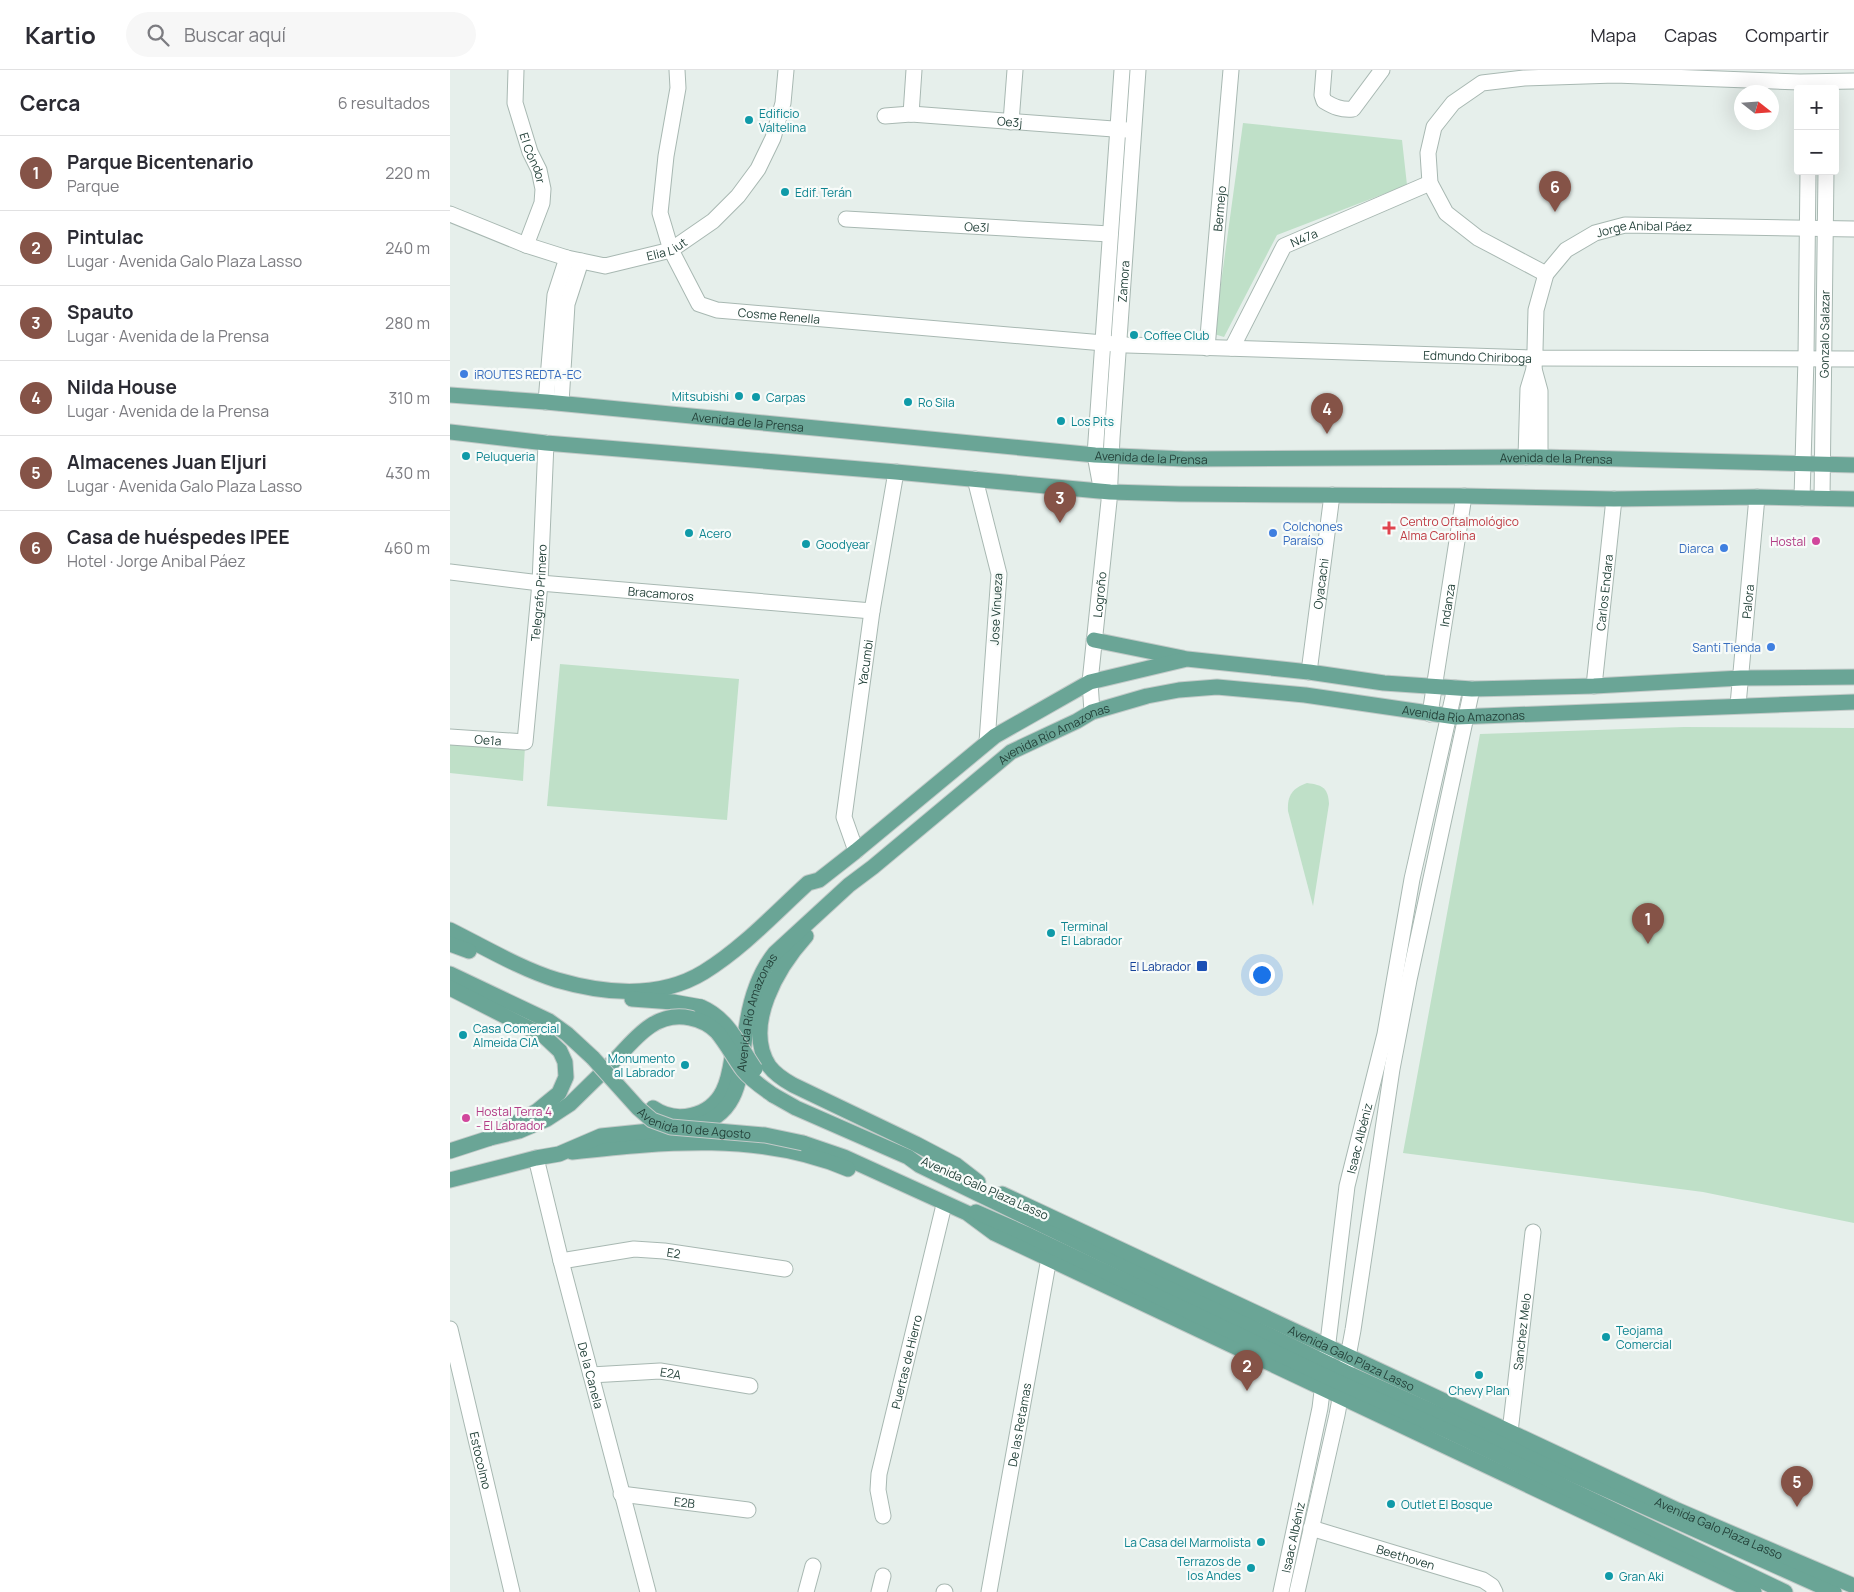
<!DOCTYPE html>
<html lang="es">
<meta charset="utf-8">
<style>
body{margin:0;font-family:Manrope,sans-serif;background:#f7f7f7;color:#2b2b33}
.controls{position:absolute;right:15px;top:15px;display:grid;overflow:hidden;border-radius:5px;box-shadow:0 5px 20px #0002}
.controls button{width:45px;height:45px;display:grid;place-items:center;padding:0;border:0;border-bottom:1px solid #e1e1e2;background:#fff;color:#2b2b33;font:25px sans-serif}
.compass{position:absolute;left:1284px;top:15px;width:45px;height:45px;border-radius:50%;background:#fff;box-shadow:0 5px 20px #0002;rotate:107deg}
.you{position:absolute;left:811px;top:904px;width:18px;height:18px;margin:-12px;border:4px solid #fff;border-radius:50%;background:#1a73e8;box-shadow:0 0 0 8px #1a73e833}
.badge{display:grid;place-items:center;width:32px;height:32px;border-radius:50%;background:#855347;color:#fff;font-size:16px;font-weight:700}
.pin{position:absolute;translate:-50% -41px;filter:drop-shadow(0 1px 2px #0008)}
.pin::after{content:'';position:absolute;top:26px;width:18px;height:15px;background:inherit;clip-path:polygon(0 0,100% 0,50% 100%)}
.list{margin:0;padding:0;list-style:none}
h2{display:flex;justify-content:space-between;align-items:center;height:65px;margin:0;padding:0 20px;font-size:21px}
h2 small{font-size:16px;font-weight:400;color:#7c7c81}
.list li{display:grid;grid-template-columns:32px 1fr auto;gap:15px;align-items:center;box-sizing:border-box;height:75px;padding:0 20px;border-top:1px solid #e1e1e2}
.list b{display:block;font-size:19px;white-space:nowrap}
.list p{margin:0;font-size:16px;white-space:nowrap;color:#7c7c81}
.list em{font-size:16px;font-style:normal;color:#7c7c81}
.icon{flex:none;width:28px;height:28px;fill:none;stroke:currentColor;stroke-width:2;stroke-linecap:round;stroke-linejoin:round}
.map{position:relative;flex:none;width:1404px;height:1522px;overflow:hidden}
header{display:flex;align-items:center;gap:30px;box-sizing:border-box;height:70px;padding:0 25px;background:#fff;border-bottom:1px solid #e1e1e2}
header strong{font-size:24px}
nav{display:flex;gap:28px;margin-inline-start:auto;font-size:18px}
.search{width:350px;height:45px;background:#f7f7f7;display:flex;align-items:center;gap:12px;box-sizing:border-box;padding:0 18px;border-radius:28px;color:#7c7c81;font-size:19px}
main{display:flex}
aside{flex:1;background:#fff}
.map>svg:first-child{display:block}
.green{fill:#bfe0c8}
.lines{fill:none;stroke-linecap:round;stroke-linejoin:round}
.minor-casing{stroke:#a8b8b2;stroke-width:17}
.major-casing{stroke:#c2cac8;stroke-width:17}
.minor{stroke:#fff;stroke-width:15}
.major{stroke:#6aa596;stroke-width:15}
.major-bridge-casing{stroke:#c2cac8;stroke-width:17;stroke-linecap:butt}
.major-bridge{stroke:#6aa596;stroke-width:15}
.culture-dot{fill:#0f9aa8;stroke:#f7fbf9;stroke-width:2}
.shop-dot{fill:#3f7fe0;stroke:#f7fbf9;stroke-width:2}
.health-dot{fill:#e0444e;stroke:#f7fbf9;stroke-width:2}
.hotel-dot{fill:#d1479c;stroke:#f7fbf9;stroke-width:2}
.transit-dot{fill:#1a4fb4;stroke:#f7fbf9;stroke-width:2}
.labels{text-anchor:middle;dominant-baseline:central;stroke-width:4.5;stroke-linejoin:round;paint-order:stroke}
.culture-label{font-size:12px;fill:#0d838f;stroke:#f7fbf9;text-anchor:start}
.street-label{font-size:12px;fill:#24423a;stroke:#f7fbf9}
.shop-label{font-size:12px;fill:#366cbe;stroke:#f7fbf9;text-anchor:start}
.health-label{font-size:12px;fill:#be3a42;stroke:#f7fbf9;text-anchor:start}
.hotel-label{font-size:12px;fill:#b23c85;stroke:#f7fbf9;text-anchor:end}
.transit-label{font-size:12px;fill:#164399;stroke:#f7fbf9;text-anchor:end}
</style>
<header>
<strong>Kartio</strong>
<div class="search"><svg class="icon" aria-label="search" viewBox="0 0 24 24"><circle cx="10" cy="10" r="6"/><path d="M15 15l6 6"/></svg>Buscar aquí</div>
<nav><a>Mapa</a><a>Capas</a><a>Compartir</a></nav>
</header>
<main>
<aside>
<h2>Cerca<small>6 resultados</small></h2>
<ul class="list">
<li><span class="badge">1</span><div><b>Parque Bicentenario</b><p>Parque</p></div><em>220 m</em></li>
<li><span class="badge">2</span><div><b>Pintulac</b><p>Lugar · Avenida Galo Plaza Lasso</p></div><em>240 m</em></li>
<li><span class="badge">3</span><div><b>Spauto</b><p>Lugar · Avenida de la Prensa</p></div><em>280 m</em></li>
<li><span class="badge">4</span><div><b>Nilda House</b><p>Lugar · Avenida de la Prensa</p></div><em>310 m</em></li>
<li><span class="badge">5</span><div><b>Almacenes Juan Eljuri</b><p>Lugar · Avenida Galo Plaza Lasso</p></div><em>430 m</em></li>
<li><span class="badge">6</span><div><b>Casa de huéspedes IPEE</b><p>Hotel · Jorge Anibal Páez</p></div><em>460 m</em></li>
</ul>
</aside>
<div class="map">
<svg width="1404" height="1522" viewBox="0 0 1404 1522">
<rect width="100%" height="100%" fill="#e6efeb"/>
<g class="green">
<polygon points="793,53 952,70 957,115 827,165 774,267 764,264"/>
<polygon points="110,594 289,609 277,750 97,736"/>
<polygon points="1234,657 1404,658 1404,1153 1253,1122 953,1083 1030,664"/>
<polygon points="0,669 75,676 73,711 0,703"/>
<path d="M 857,713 C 873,715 878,718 879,734 L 863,836 L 838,741 C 837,725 843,718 857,713 Z"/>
</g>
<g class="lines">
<defs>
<g id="minor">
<path id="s1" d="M 66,0 L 65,33 L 80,82 L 89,100 L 93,119 L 92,133 L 76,175"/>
<path id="s2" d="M 227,0 L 228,18 L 216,86 L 210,143 L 221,180 L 249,234 L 267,240 L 677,275 L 1085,288 L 1404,289"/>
<path d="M 874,0 L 872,25 L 874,31 C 884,37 891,40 903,39 L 932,0"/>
<polyline points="461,44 464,0"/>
<path id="s3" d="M 435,46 L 461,44 L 677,60"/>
<polyline points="561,52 565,0"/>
<path id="s4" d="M 0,144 L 76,175 L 117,188 L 155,196 L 221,180 L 263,151 L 288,126 L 308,99 L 323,68 L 333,33 L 336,0"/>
<path id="s5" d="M 396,149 L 660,164"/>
<polyline points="1096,204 1028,168 996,143 980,113 978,83 984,57 1003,33 1032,13 1074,8 1165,5 1350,12 1404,11"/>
<path id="s6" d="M 757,278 L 781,0"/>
<path id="s7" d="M 782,278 L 834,176 L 980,113"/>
<polyline points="96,332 105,225 117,188"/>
<polyline points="111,333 117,234 131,191"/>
<polyline points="1076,387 1078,319 1084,299"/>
<path id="s8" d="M 1090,387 L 1090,321 L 1084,299 L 1085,280 L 1086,240 L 1096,204 L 1116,180 L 1145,163 L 1175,155 L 1404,159"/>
<polyline points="525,409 549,504 537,672"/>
<polyline points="660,422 650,412 645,385 672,0"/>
<polyline points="1352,428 1356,288 1358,101"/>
<path id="s9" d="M 1372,428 L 1376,101"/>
<path id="s10" d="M 0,502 L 90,513 L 422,541"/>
<path id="s11" d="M 859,602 L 882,425"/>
<path id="s12" d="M 1144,616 L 1164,429"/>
<path id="s13" d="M 1288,635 L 1307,427"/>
<path id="s14" d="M 642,642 L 640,612 L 659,431 L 662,368 L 688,0"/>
<path id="s15" d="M 980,644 L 1014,426"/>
<path id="s16" d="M 0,667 L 75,672 L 90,513 L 96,373"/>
<path id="s17" d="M 406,781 L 394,747 L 422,541 L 446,402"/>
<path id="s18" d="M 86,1088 L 111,1191 L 198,1522"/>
<path id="s19" d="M 111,1191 L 184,1179 L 214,1181 L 335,1199"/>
<path id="s20" d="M 0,1259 L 62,1522"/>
<path id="s21" d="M 141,1305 L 210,1301 L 300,1316"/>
<path id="s22" d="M 1060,1362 L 1083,1162"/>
<path id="s23" d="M 171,1424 L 298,1440"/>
<path id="s24" d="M 433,1446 L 428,1420 L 429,1404 L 493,1139"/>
<path id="s25" d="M 861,1458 L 1033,1510 L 1042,1516 L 1045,1522"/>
<polyline points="356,1522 363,1496"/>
<polyline points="429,1522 433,1506"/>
<polyline points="494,1522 495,1522"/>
<path id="s26" d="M 539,1522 L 599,1188"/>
<path id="s27" d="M 831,1522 L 870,1338 L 897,1116 L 935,964 L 962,809 L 1005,618"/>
<polyline points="847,1522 887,1345 903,1260 942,999 959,910 1022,619"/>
</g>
<g id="major">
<path id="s28" d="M 0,325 L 96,332 L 645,385 L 735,389 L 1090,387 L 1404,395"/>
<polyline points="0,362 96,373 446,402 660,422 730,424 1014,426 1164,429 1307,427 1404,429"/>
<polyline points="644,570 733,588"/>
<path d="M 0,860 C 34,877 71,899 107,910 C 155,924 210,929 254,902 C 293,878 325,843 358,813 L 369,810 L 406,781 L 545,666 L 640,612 L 737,589 L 859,602 L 934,613 L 1022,619 L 1144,616 L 1291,608 L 1404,607"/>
<path d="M 356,866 C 328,897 293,955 319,996 C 325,1004 334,1010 343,1015 L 466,1074 L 506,1095 L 528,1112"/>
<polyline points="0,874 19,881"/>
<polyline points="0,904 99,951 117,964 143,988"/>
<polyline points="0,918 94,966 110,981 115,992 116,1007 109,1023 87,1041 40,1068"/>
<polyline points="182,929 223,932 251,937"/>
<polyline points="323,1025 346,1038 458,1087 469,1095 895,1302 1384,1522"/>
<path d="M 203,1038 C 226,1054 260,1047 273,1021 C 280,1008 281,991 284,976"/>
<polyline points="353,1073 394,1087 517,1143 544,1163 1304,1522"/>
<polyline points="0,1081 40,1068 69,1061 97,1049 120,1034 167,988"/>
<path d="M 122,1082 C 215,1072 310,1062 398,1099"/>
<path id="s29" d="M 0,1110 L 86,1088 L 109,1084 L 151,1066 L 240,1057 C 296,1046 289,997 297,953 C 301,928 309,903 325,883 L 399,815 L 423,797 L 561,682 L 627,651 L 642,642 L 697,626 L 729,620 L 767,617 L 855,625 L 1006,647 L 1404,632"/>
<path id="s30" d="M 552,1124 L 1227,1440 L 1404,1516"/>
<polyline points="526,1142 576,1164 875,1306 1002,1363 1335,1522"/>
</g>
</defs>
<use href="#minor" class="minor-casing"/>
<use href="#major" class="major-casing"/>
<use href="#minor" class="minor"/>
<use href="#major" class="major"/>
<defs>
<g id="major-bridge">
<path d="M 251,937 C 279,949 289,976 305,999"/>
<path id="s31" d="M 143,988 L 188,1038 L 202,1050 L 221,1057 L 315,1065 L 353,1073"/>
<path d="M 167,988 C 187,966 207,941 240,948 C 250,950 260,955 267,962 C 277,974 284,988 293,1000 C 301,1010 313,1018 323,1025"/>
</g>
</defs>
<use href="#major-bridge" class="major-bridge-casing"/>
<use href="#major-bridge" class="major-bridge"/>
</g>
<g class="culture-dot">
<circle cx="299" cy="50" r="5"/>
<circle cx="335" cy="122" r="5"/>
<circle cx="684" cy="265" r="5"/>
<circle cx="289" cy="326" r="5"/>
<circle cx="306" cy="327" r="5"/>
<circle cx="458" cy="332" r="5"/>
<circle cx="611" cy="351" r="5"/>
<circle cx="16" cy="386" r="5"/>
<circle cx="239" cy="463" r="5"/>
<circle cx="356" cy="474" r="5"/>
<circle cx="601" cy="863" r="5"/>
<circle cx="13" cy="965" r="5"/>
<circle cx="235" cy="995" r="5"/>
<circle cx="1156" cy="1267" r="5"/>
<circle cx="1029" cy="1305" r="5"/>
<circle cx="941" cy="1434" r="5"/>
<circle cx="811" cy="1472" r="5"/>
<circle cx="801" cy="1498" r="5"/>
<circle cx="1159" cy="1506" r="5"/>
</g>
<g class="shop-dot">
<circle cx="14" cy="304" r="5"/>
<circle cx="823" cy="463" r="5"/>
<circle cx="1274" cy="478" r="5"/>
<circle cx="1321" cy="577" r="5"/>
</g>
<path class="health-dot" d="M936.5 450.5h5v5h5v5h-5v5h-5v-5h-5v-5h5z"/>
<g class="hotel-dot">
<circle cx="1366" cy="471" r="5"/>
<circle cx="16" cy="1048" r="5"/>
</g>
<rect class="transit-dot" x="746" y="890" width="12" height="12" rx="2.5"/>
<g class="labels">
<g class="culture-label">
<text x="309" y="43">Edificio<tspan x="309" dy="14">Valtelina</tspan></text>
<text x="345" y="122">Edif. Terán</text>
<text x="694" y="265">Coffee Club</text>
<text x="279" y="326" text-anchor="end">Mitsubishi</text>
<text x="316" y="327">Carpas</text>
<text x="468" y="332">Ro Sila</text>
<text x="621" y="351">Los Pits</text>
<text x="26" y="386">Peluqueria</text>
<text x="249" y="463">Acero</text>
<text x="366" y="474">Goodyear</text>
<text x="611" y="856">Terminal<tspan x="611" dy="14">El Labrador</tspan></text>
<text x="23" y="958">Casa Comercial<tspan x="23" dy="14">Almeida CIA</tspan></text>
<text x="225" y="988" text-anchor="end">Monumento<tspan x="225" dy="14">al Labrador</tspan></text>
<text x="1166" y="1260">Teojama<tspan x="1166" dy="14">Comercial</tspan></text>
<text x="1029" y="1320" text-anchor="middle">Chevy Plan</text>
<text x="951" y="1434">Outlet El Bosque</text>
<text x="801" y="1472" text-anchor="end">La Casa del Marmolista</text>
<text x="791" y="1491" text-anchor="end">Terrazos de<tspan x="791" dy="14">los Andes</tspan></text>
<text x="1169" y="1506">Gran Aki</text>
</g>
<g class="street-label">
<text stroke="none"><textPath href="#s3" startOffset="125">Oe3j</textPath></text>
<text stroke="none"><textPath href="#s1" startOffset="91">El Cóndor</textPath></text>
<text stroke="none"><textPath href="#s6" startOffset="140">Bermejo</textPath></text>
<text stroke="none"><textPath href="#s5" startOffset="131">Oe3l</textPath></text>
<text stroke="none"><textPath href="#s8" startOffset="300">Jorge Anibal Páez</textPath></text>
<text stroke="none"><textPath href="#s7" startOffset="136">N47a</textPath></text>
<text stroke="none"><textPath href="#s4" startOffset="228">Elia Liut</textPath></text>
<text stroke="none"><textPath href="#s14" startOffset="432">Zamora</textPath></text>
<text stroke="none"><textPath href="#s2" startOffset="325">Cosme Renella</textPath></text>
<text stroke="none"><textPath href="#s9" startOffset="164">Gonzalo Salazar</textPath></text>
<text stroke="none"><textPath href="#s2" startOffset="1025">Edmundo Chiriboga</textPath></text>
<text stroke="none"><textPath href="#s28" startOffset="299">Avenida de la Prensa</textPath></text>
<text stroke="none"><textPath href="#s28" startOffset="704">Avenida de la Prensa</textPath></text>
<text stroke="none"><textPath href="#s28" startOffset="1109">Avenida de la Prensa</textPath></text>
<text stroke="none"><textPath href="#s11" startOffset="89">Oyacachi</textPath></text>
<text stroke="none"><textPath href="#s12" startOffset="94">Carlos Endara</textPath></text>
<text stroke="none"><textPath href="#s16" startOffset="225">Telegrafo Primero</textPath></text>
<text stroke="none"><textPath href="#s10" startOffset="212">Bracamoros</textPath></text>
<text stroke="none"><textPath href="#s14" startOffset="118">Logroño</textPath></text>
<text stroke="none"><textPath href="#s13" startOffset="104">Palora</textPath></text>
<text stroke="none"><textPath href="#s15" startOffset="110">Indanza</textPath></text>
<text transform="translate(546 539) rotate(-87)">Jose Vinueza</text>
<text stroke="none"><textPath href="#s17" startOffset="192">Yacumbi</textPath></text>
<text stroke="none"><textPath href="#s29" startOffset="1230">Avenida Río Amazonas</textPath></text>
<text stroke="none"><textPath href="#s29" startOffset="810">Avenida Río Amazonas</textPath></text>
<text stroke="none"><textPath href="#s16" startOffset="38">Oe1a</textPath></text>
<text stroke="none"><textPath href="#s29" startOffset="390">Avenida Río Amazonas</textPath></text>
<text stroke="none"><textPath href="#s31" startOffset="128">Avenida 10 de Agosto</textPath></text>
<text stroke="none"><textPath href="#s27" startOffset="461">Isaac Albéniz</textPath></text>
<text transform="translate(535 1118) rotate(24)">Avenida Galo Plaza Lasso</text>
<text stroke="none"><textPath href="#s19" startOffset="114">E2</textPath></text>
<text stroke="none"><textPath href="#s22" startOffset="101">Sanchez Melo</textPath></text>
<text stroke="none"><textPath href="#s30" startOffset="386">Avenida Galo Plaza Lasso</textPath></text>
<text stroke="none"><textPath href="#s24" startOffset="158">Puertas de Hierro</textPath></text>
<text stroke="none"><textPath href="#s21" startOffset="80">E2A</textPath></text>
<text stroke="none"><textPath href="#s18" startOffset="224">De la Canela</textPath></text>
<text stroke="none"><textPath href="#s26" startOffset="170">De las Retamas</textPath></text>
<text stroke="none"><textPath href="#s20" startOffset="135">Estocolmo</textPath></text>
<text stroke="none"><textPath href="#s23" startOffset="64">E2B</textPath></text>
<text stroke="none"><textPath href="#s30" startOffset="791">Avenida Galo Plaza Lasso</textPath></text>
<text stroke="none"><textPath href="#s27" startOffset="56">Isaac Albéniz</textPath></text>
<text stroke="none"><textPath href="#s25" startOffset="99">Beethoven</textPath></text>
</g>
<g class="shop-label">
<text x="24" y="304">iROUTES REDTA-EC</text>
<text x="833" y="456">Colchones<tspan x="833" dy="14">Paraíso</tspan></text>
<text x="1264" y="478" text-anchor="end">Diarca</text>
<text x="1311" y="577" text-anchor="end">Santi Tienda</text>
</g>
<g class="health-label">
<text x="950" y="451">Centro Oftalmológico<tspan x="950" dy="14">Alma Carolina</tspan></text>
</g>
<g class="hotel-label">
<text x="1356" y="471">Hostal</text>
<text x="26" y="1041" text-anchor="start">Hostal Terra 4<tspan x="26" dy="14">- El Labrador</tspan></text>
</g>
<g class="transit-label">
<text x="741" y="896">El Labrador</text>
</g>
</g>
</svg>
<div class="controls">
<button>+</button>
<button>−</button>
</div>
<svg class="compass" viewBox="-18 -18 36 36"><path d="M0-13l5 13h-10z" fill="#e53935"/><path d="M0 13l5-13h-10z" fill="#7c7c81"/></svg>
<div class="you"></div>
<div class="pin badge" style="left:1198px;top:874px">1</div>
<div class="pin badge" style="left:797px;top:1321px">2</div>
<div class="pin badge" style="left:610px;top:453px">3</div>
<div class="pin badge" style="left:877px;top:364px">4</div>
<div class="pin badge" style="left:1347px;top:1437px">5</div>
<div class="pin badge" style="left:1105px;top:142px">6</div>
</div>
</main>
